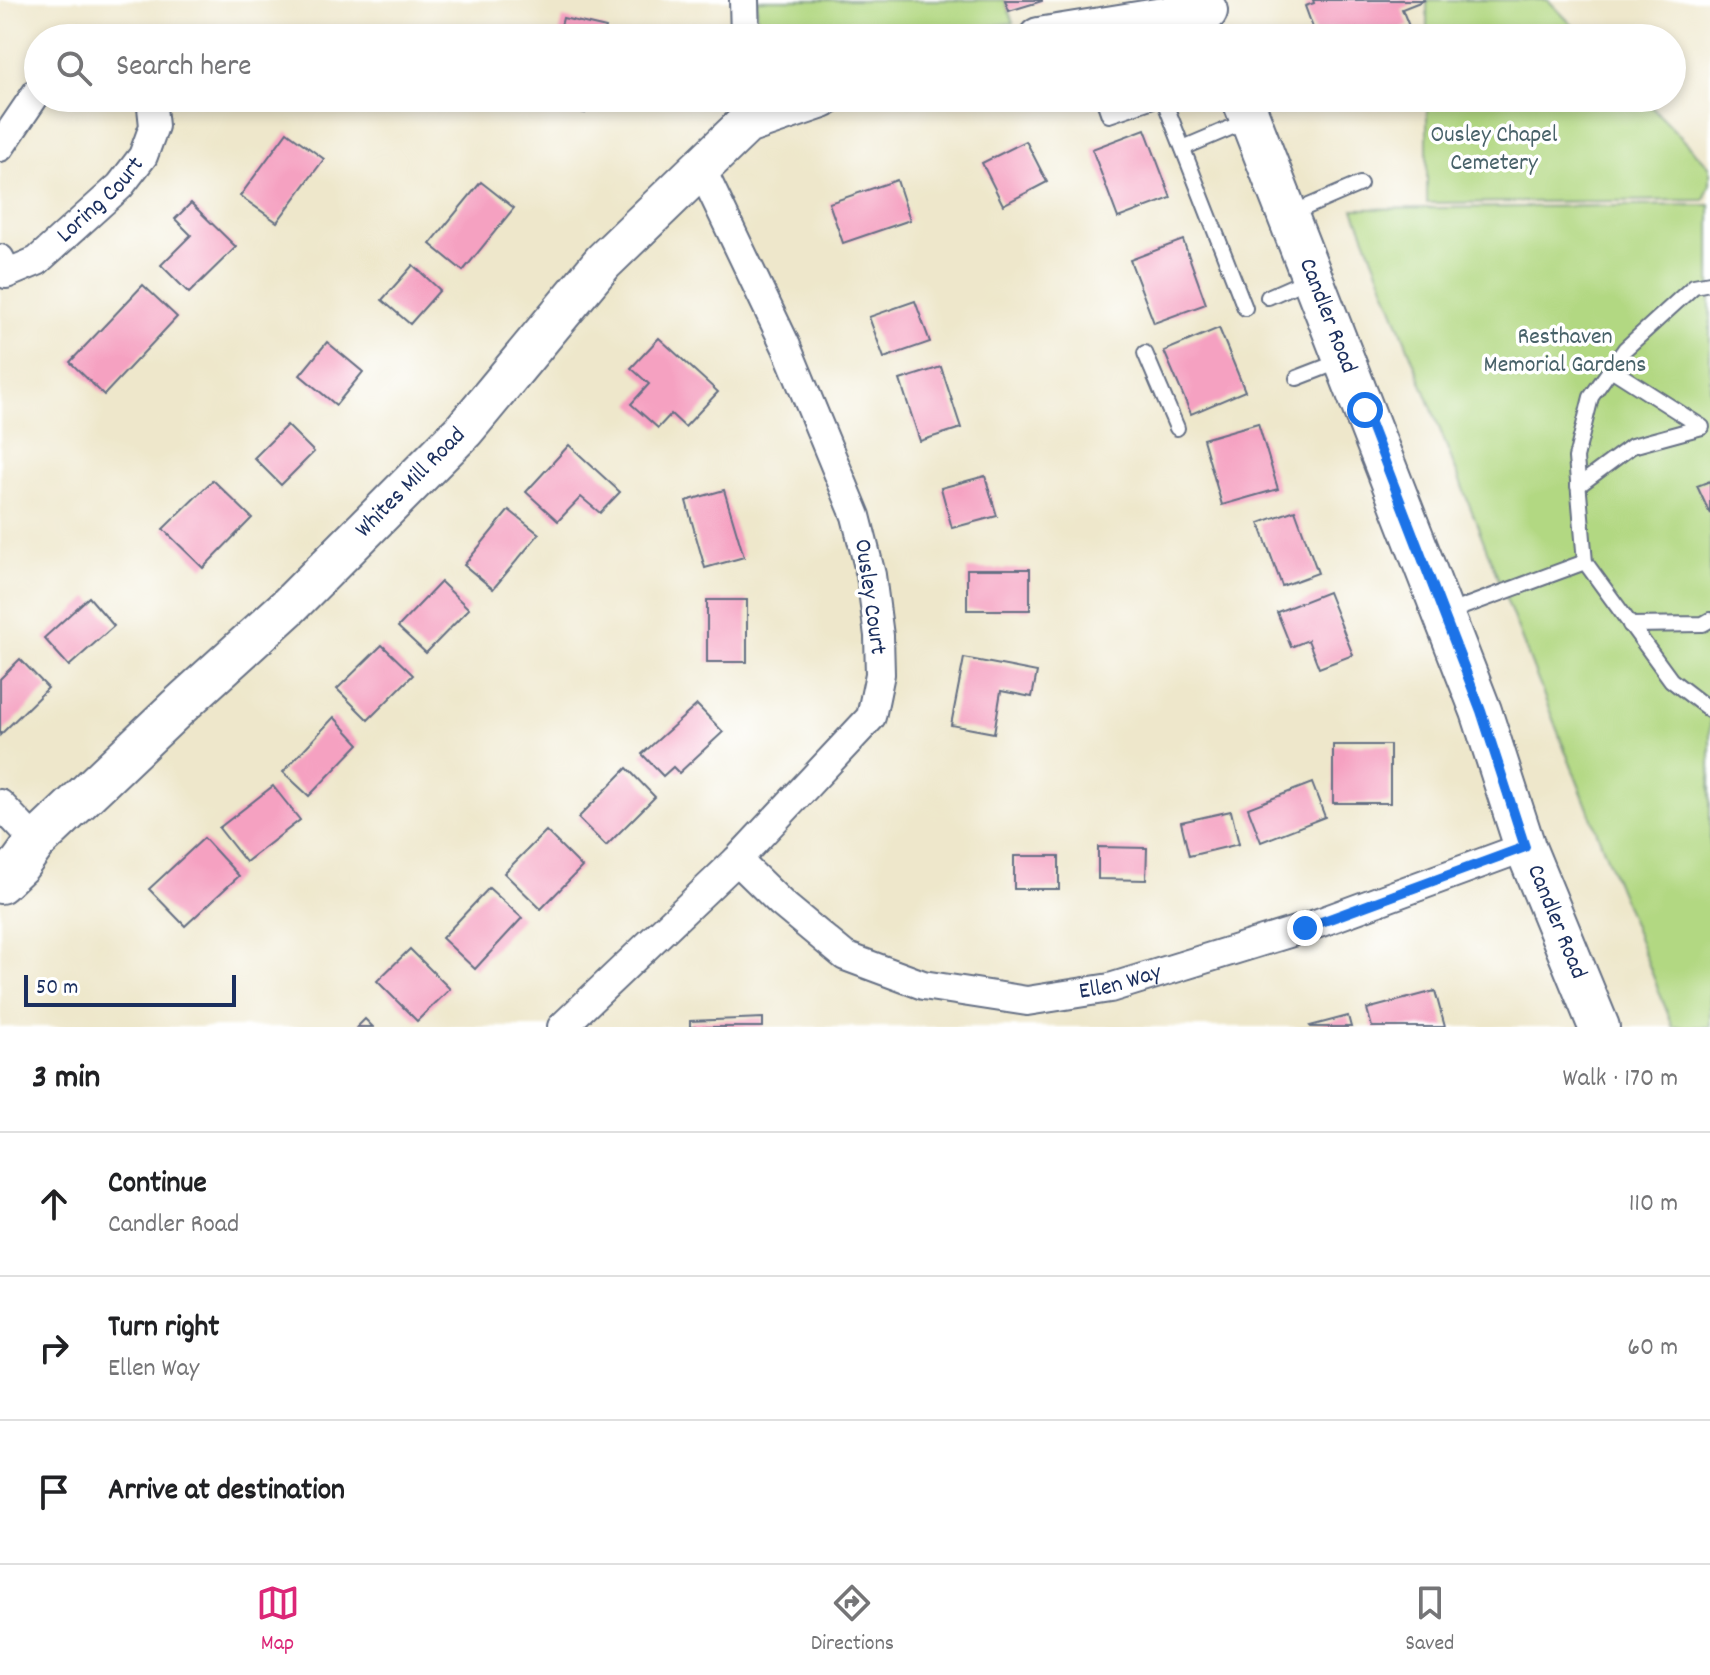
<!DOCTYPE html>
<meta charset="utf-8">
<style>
body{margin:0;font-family:Dekko,sans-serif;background:#f2f2f2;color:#202124}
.scale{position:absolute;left:24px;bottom:20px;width:212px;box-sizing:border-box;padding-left:8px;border:4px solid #1b2f5e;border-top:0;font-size:22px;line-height:28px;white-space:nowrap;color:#1b2f5e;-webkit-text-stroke:6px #fff;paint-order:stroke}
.stop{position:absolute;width:24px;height:24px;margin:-18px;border:6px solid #1a73e8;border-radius:50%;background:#fff}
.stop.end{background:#1a73e8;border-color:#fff;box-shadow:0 2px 8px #0008}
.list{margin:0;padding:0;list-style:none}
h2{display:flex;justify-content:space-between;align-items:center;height:104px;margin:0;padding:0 32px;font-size:34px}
h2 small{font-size:26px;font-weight:400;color:#757577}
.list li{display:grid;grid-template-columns:52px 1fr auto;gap:24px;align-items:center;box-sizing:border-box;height:144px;padding:0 32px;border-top:2px solid #e0e0e0}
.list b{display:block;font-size:30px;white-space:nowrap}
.list p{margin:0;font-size:26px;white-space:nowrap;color:#757577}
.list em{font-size:26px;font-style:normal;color:#757577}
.icon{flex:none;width:44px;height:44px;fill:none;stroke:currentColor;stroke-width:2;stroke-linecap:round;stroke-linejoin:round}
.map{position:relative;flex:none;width:1710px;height:1027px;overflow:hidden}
.search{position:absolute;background:#fff;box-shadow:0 4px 12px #0003;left:24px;right:24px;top:24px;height:88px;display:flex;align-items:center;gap:20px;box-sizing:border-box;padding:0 28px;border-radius:44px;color:#757577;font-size:30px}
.sheet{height:536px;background:#fff}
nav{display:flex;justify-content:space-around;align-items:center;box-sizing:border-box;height:112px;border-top:2px solid #e0e0e0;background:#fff;font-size:22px;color:#757577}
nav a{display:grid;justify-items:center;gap:4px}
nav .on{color:#db2777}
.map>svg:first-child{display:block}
.green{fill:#b2d882;stroke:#668470;stroke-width:2}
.building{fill:#f5a1c1}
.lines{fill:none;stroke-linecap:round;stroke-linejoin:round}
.lane-casing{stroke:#656f84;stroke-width:18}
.street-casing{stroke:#656f84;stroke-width:32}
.secondary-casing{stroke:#656f84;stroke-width:44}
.lane{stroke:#fff;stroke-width:14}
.street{stroke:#fff;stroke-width:28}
.secondary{stroke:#fff;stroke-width:40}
.route{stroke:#1a73e8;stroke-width:10}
.labels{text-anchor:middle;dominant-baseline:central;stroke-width:7;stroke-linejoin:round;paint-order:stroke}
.park-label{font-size:24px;fill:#486269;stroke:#fff}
.street-label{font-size:24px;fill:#1b2f5e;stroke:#fff}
</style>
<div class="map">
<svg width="1710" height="1027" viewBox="0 0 1710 1027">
<rect width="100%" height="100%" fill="#fff"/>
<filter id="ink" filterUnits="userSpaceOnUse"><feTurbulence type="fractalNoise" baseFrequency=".0125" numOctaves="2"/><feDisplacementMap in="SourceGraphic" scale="16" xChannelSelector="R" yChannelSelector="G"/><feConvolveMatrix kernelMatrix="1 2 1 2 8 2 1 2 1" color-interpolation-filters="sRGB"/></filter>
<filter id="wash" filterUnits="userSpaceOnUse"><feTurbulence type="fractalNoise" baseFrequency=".006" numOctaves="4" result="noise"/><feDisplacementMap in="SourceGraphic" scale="32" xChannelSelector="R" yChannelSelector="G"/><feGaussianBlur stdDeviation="1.8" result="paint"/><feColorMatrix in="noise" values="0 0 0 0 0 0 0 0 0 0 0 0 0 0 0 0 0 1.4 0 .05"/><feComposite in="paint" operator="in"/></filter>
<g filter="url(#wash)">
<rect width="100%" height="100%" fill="#eee7cb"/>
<g class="green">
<polygon points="757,0 1005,0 1013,23 910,38 757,38"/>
<polygon points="1427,0 1548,0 1585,38 1427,38"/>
<polygon points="1427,98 1643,98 1710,167 1710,184 1704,200 1427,203"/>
<polygon points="1710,205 1710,1027 1673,1027 1354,209"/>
</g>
<g id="blocks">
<g class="building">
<polygon points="1005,0 1042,0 1042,1 1009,11"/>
<polygon points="1313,0 1425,0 1402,9 1409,26 1402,28 1405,38 1359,38 1356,29 1328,38 1326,32 1316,36 1305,6 1314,3"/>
<polygon points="563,18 606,28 603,38 558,38"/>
<polygon points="543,98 589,98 585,113 542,102"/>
<polygon points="1145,129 1171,198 1118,218 1092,149"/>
<polygon points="287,132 324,159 277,222 240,196"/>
<polygon points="1026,141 1047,182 1003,205 982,163"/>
<polygon points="897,180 910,220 843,243 829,203"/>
<polygon points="481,182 514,208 463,271 430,244"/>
<polygon points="191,203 236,247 189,293 161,265 191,235 175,219"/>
<polygon points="1183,240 1206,304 1154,323 1130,260"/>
<polygon points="413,265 440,290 410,324 382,300"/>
<polygon points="143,285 177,317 104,395 70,362"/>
<polygon points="915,301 930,342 884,358 869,317"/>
<polygon points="1219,328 1245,391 1191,414 1164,351"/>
<polygon points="659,338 718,392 685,427 671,414 658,428 631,404 649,384 631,368"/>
<polygon points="327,342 363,372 336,405 300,375"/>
<polygon points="941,367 961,428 920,441 900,380"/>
<polygon points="1258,423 1278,489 1222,505 1203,439"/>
<polygon points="287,425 314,452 281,485 254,458"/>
<polygon points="569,445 620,492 600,513 581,497 558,521 526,492"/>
<polygon points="985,476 997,516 952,528 941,488"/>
<polygon points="213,480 252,518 203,568 163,529"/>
<polygon points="1710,481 1710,514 1697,486"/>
<polygon points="724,490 744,557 705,568 686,501"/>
<polygon points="509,510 539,534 493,589 464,565"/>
<polygon points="1295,510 1318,573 1282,586 1259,523"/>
<rect x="967" y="569" width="63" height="41"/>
<polygon points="441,582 469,609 426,653 398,627"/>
<polygon points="1328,592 1353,655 1319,668 1308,640 1291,647 1277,612"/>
<polygon points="89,597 114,626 69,666 44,638"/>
<rect x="707" y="600" width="40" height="62"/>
<polygon points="382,645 413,675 368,720 337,689"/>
<polygon points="964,658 1037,672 1032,697 1001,691 994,733 951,725"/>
<polygon points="20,659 48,688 0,735 0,679"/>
<polygon points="697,705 723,732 679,773 673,767 663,776 642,754"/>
<polygon points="334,717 359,744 309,796 283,772"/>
<rect x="1333" y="745" width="57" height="58"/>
<polygon points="627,768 655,797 606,846 578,818"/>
<polygon points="1312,783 1325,817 1261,842 1248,808"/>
<polygon points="273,786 300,820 246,862 219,828"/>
<polygon points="1231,811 1239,844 1189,856 1181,822"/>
<polygon points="546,831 582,867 541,909 504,873"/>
<polygon points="204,838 239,876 185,926 149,889"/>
<polygon points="1098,847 1147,848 1146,880 1098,879"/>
<rect x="1014" y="856" width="45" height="33"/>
<polygon points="489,888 522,918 475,969 442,938"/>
<polygon points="410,949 450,989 417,1021 377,981"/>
<polygon points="1435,991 1445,1027 1372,1027 1367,1009"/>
<polygon points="1348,1016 1351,1027 1311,1027 1310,1026"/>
<polygon points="763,1018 763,1027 690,1027 690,1021"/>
<polygon points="365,1019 373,1027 357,1027"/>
</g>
</g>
</g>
<g filter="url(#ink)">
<use href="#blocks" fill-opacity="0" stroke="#656f84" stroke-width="2"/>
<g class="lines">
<defs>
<g id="lane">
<polyline points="1103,98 1109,115 1159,98"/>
<polyline points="1163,98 1245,308"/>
<polyline points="1183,148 1249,120"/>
<polyline points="1288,215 1360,184"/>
<polyline points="1710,283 1694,286 1625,349 1591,397 1576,458 1585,562 1671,680 1710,710"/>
<polyline points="1268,297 1309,279"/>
<polyline points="1145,353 1177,428"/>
<polyline points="1297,378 1341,361"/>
<polyline points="1578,486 1632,446 1702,427 1611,369"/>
<polyline points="1444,614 1585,562"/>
<polyline points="1630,625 1703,624 1710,620"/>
</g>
<g id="street">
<polyline points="744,0 745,38"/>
<polyline points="0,147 38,91"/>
<path id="s1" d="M 0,259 L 6,274 L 37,261 L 120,186 L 143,156 L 154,126 L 151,98"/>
<polyline points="0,804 36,842"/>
<path id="s2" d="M 737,860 L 781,903 L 845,956 L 923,985 L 1027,1001 L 1110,988 L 1305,928 L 1525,847"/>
<polyline points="562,1027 737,860 871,717 880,674 879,636 871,575 856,516 786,346 701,168"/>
</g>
<g id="secondary">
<polyline points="1039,38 1207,11"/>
<path id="s3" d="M 1242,98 L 1481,711 L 1525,847 L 1599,1027"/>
<path id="s4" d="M 0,883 L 20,864 L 36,842 L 178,707 L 288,607 L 464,430 L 603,262 L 746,124 L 822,98"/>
</g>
</defs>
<use href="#lane" class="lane-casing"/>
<use href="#street" class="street-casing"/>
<use href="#secondary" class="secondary-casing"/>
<use href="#lane" class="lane"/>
<use href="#street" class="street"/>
<use href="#secondary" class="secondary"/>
</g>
</g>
<g class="lines" filter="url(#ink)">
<polyline class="route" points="1305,928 1525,847 1481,711 1365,410"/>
</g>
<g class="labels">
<g class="park-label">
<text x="1494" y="136">Ousley Chapel<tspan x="1494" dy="28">Cemetery</tspan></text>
<text x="1565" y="338">Resthaven<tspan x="1565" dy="28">Memorial Gardens</tspan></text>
</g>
<g class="street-label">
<text stroke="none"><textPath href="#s1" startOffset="138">Loring Court</textPath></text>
<text stroke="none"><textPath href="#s3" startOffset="234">Candler Road</textPath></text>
<text stroke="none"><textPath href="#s4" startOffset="574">Whites Mill Road</textPath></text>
<text transform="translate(869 597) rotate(82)">Ousley Court</text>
<text stroke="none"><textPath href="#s3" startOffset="882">Candler Road</textPath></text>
<text stroke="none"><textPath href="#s2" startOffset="428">Ellen Way</textPath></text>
</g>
</g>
</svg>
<div class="scale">50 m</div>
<div class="stop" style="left:1365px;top:410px"></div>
<div class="stop end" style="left:1305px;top:928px"></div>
<div class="search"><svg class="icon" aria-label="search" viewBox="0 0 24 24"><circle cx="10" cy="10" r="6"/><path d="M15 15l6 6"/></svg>Search here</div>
</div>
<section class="sheet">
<h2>3 min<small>Walk · 170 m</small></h2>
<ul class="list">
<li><svg class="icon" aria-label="ahead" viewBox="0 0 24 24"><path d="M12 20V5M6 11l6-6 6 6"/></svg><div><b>Continue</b><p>Candler Road</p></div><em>110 m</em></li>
<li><svg class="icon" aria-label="right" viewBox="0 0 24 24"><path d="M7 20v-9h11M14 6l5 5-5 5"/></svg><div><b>Turn right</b><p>Ellen Way</p></div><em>60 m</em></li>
<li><svg class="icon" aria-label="arrive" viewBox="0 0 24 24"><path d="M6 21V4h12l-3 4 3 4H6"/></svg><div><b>Arrive at destination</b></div></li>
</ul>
</section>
<nav>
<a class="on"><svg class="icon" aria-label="map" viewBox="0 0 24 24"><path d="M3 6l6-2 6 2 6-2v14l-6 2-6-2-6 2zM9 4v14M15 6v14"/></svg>Map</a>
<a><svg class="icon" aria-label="directions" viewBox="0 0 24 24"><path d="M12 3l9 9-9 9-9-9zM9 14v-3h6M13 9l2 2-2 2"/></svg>Directions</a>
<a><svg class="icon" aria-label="saved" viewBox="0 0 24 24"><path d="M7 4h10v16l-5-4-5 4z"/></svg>Saved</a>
</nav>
